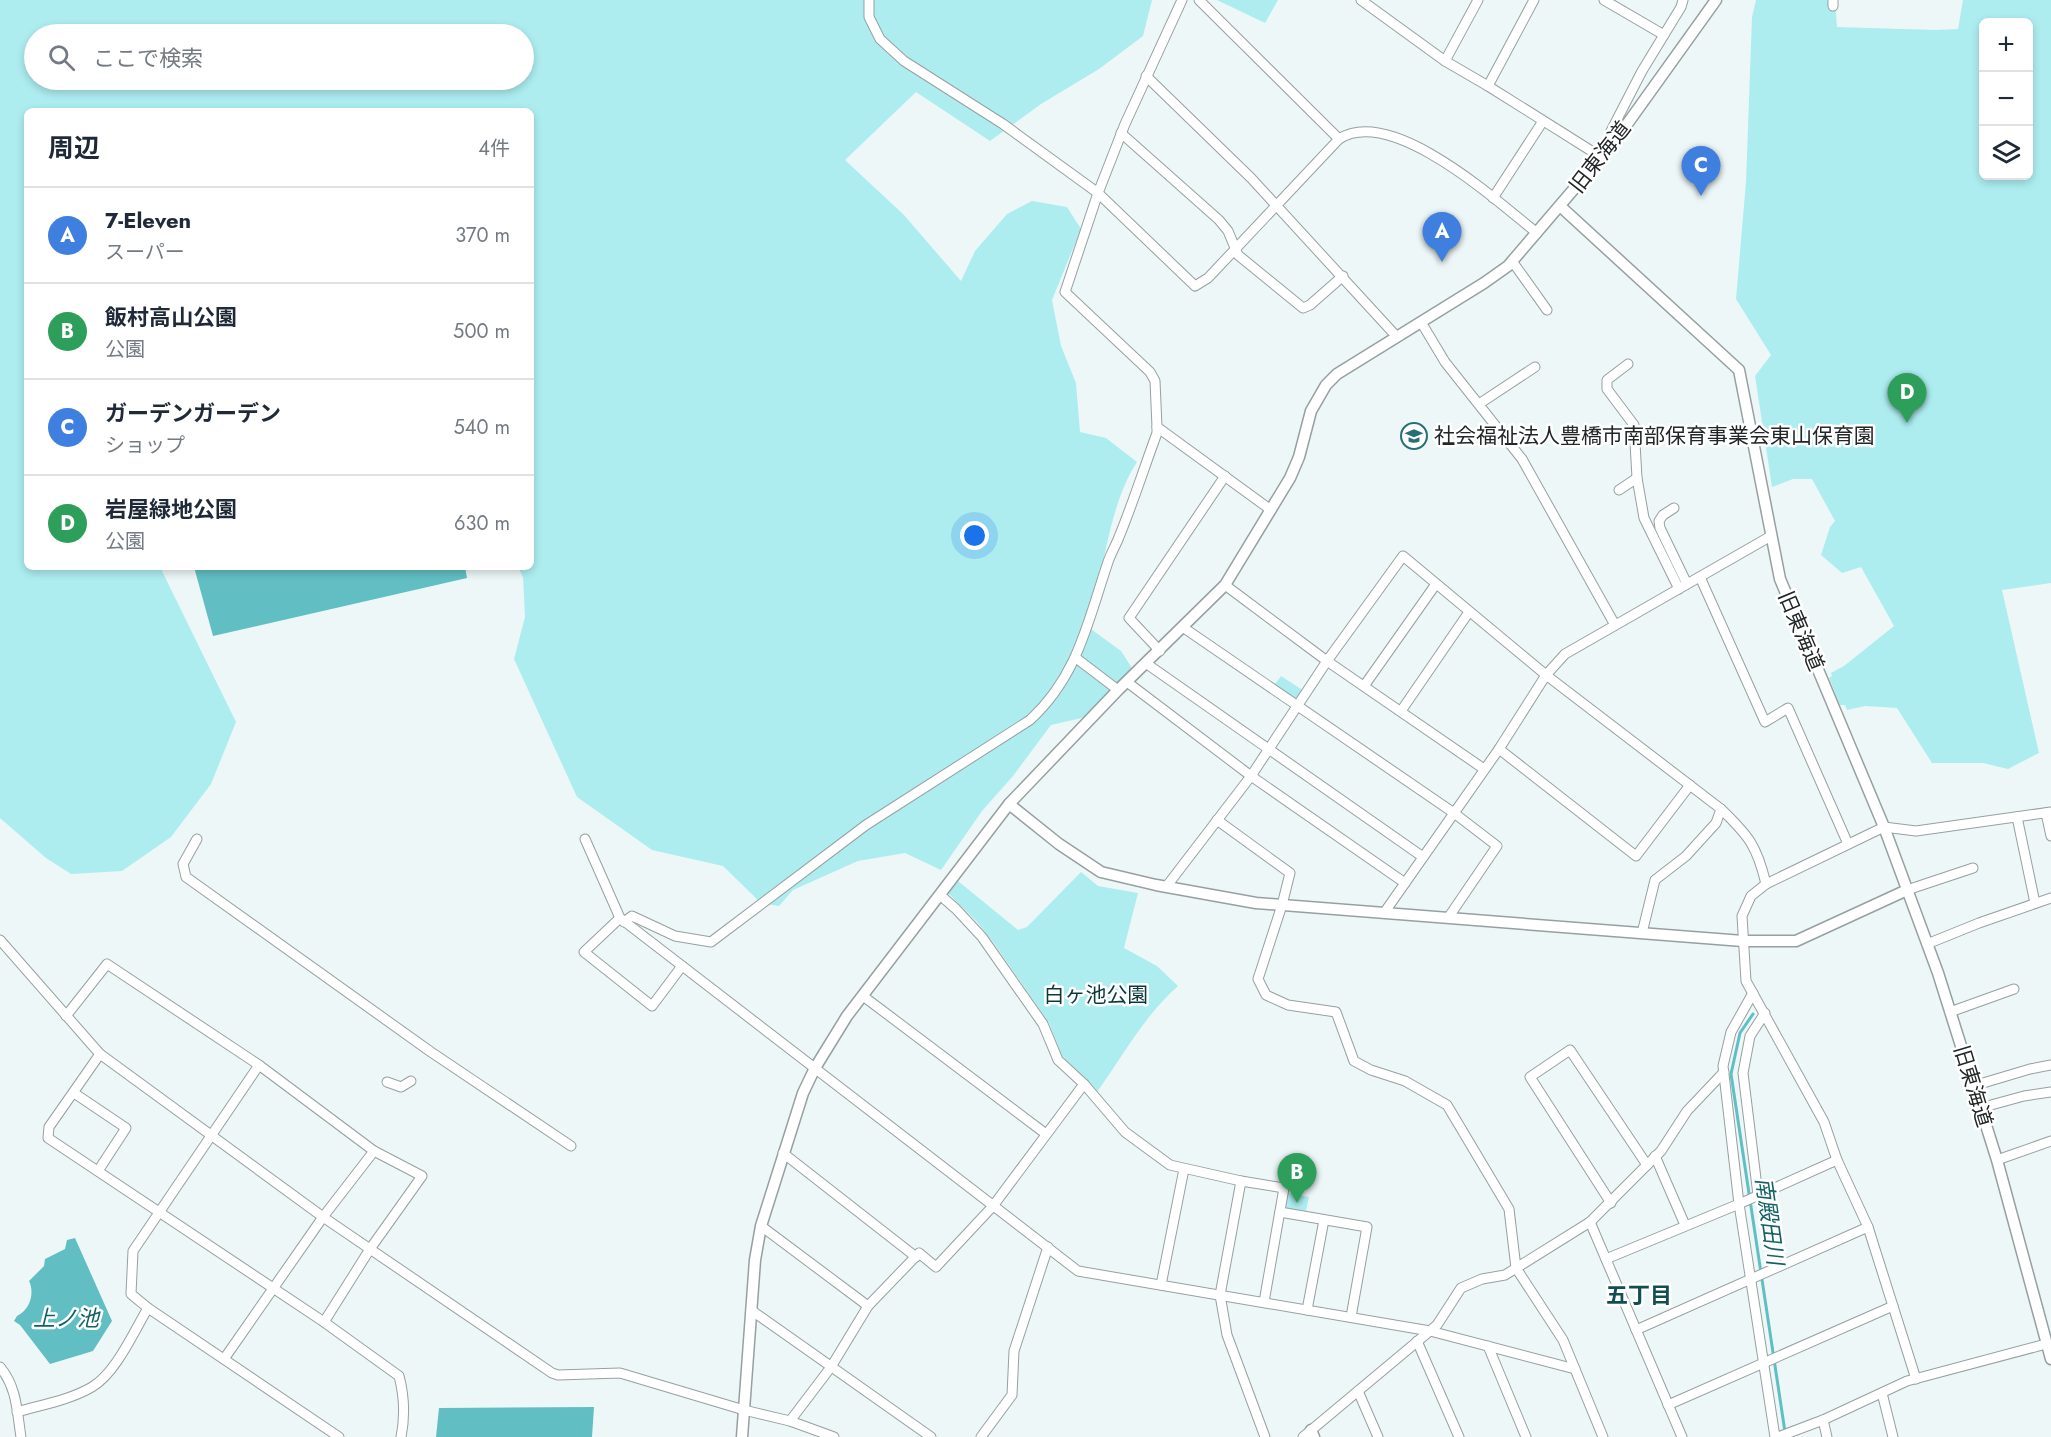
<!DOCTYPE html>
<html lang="ja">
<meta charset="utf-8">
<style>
body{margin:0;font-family:Jost,"Noto Sans JP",sans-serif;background:#f6f6f7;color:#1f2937}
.controls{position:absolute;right:18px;top:18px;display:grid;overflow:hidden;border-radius:9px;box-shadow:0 3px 9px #0003}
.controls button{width:54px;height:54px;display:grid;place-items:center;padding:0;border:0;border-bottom:2px solid #e0e1e3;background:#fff;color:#1f2937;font:30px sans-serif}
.you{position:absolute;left:975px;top:536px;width:21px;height:21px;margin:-15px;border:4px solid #fff;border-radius:50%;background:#1a73e8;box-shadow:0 0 0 9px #1a73e833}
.badge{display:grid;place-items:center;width:39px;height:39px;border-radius:50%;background:#b45309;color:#fff;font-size:20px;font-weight:700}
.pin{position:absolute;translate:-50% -50px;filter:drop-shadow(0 2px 3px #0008)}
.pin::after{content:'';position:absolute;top:32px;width:21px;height:18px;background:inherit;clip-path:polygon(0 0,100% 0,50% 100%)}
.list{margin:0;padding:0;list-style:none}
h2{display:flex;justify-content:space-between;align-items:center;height:78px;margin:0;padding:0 24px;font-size:26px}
h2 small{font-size:20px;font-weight:400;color:#747a83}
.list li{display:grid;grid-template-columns:39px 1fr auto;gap:18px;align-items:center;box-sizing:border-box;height:96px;padding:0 24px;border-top:2px solid #e0e1e3}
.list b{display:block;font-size:22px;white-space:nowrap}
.list p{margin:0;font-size:20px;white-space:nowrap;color:#747a83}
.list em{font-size:20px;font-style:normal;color:#747a83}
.icon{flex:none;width:33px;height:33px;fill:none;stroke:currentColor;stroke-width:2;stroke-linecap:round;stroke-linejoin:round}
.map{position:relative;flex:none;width:2051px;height:1437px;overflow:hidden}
.search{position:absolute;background:#fff;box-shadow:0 3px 9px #0003;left:24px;top:24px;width:510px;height:66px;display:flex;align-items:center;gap:15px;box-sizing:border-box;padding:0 21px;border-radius:33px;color:#747a83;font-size:22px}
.panel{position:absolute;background:#fff;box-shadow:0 3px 9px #0003;left:24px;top:108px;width:510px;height:462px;border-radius:9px}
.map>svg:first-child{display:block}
.green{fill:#adedf0;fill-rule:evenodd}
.water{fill:#61bfc4}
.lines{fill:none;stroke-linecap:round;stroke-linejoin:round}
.stream{stroke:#61bfc4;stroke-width:3}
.minor-casing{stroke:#97a0a0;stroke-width:11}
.tertiary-casing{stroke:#97a0a0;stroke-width:13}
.minor{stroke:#fff;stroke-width:9}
.tertiary{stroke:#fff;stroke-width:10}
.labels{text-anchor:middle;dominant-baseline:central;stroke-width:5;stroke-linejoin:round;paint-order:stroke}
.street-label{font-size:21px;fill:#222626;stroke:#fff}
.poi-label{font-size:21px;fill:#222626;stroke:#fff;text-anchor:start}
.park-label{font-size:21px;fill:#0b393b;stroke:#fff}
.water-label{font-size:22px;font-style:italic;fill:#116165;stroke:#fff}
.neighbourhood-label{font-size:22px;font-weight:bold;fill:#104e51;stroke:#fff}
</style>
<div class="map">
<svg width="2051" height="1437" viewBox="0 0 2051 1437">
<rect width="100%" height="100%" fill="#edf7f7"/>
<g class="green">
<path d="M 0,0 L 1152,0 L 1143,36 L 1099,69 L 1041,104 L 990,141 L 916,92 L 845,160 L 904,215 L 961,281 L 975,251 L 1007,214 L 1032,201 L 1067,207 L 1081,229 L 1052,300 L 1061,346 L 1076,383 L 1080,432 L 1106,438 L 1137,462 C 1109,504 1101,579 1091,629 L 1121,651 L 1132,668 L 1086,717 L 1051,725 L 1013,776 L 982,811 L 941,870 L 905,853 L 858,861 L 793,890 L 779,906 L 761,903 L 723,866 L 652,850 L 577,797 L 514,659 L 525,617 L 523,577 L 518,567 L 531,567 L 531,111 L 27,111 L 27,567 L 160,567 L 236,722 L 211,784 L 171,837 L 122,871 L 71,874 L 46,858 L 0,818 ZM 34,34 L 524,34 L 524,80 L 34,80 Z"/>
<polygon points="1217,0 1278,0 1265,23"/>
<path d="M 1756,0 L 1835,0 L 1837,27 L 1936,30 L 1958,29 L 1963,0 L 2051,0 L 2051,583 L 2002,590 L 2039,753 L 2008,769 L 1983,763 L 1932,763 L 1897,708 L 1865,706 L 1847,710 L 1845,705 L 1840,705 L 1829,678 L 1832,676 L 1831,673 L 1844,666 L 1894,626 L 1861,567 L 1842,573 L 1821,555 L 1830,527 L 1835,521 L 1812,479 L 1793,479 L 1772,487 L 1755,376 L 1771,355 L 1736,299 L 1746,182 L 1752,17 ZM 1984,22 L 2028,22 L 2028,176 L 1984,176 Z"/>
<polygon points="1281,676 1304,691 1297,703 1273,687"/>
<path d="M 1081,872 L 1098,886 L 1138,893 L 1124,948 L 1157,966 L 1178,986 C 1144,1016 1123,1056 1097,1092 L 1062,1056 L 1049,1023 L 993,942 L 977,922 L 948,893 L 958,881 L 1018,930 L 1027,927 Z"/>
<polygon points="1288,1193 1309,1197 1306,1211 1285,1208"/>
</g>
<g class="water">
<polygon points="194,567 465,567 467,578 213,636"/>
<path d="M 75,1238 L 112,1321 L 93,1351 L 50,1364 L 20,1325 L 14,1321 L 17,1316 C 30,1310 35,1293 29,1281 L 44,1266 L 45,1259 L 65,1249 L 67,1240 Z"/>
<polygon points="594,1407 592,1437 436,1437 439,1408"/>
</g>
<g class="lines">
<polyline class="stream" points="1753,1014 1740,1033 1731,1074 1785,1432"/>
<defs>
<g id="minor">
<path d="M 869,0 L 869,17 L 880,39 L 904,61 L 1003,124 L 1098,193 L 1195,286 L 1208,278 L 1339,139 C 1392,105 1497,201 1537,233"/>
<polyline points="1199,0 1339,139"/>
<polyline points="1361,0 1445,61 1488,86 1601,157"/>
<polyline points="1604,0 1664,35"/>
<polyline points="1833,6 1833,0"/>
<polyline points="1445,61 1478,0"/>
<polyline points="1146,76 1251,178 1397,337"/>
<polyline points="1488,86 1534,0"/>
<polyline points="1121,133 1219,220 1228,231 1238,255 1303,308 1310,305 1343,276"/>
<polyline points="1615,141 1611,131 1642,71 1681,7 1683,0"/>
<polyline points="1493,198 1543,121"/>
<polyline points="1512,261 1547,310"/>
<polyline points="1421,322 1445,362 1522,459 1615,625"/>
<polyline points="1628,364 1607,380 1607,389 1634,425 1637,478 1644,518 1679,589"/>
<polyline points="1479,404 1535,367"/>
<polyline points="1157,427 1271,510"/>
<polyline points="1619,490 1637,478"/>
<polyline points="1674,508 1663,515 1659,521 1660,528 1687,584"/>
<polyline points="1700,577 1765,722 1788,708 1848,844"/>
<polyline points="1225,585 1327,661 1484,769"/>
<polyline points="1184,628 1454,813 1497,846 1448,918"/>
<polyline points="1160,651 1129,618 1225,476"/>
<polyline points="1076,658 1118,690"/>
<polyline points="1147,664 1423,857"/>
<polyline points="1127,682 1251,776 1405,883"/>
<polyline points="1364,686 1436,584"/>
<polyline points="1401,711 1469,612"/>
<polyline points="1499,749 1636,856 1690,785"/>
<path d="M 1721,809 C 1749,836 1757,846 1766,884"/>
<polyline points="2046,813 2051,836"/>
<polyline points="2017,817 2035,903"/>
<polyline points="1217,820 1290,873 1282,905 1258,979 1266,995 1288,1005 1336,1012 1354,1061 1371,1070 1405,1081 1447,1105 1509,1209 1516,1268 1563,1340 1603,1437"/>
<polyline points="197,839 183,864 186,877 431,1052 571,1146"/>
<polyline points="585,839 620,918 1078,1271 1430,1331 1575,1369"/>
<polyline points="1166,887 1251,776 1327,661 1403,556 1546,675 1721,809 1716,823 1686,856 1655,880 1642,933"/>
<polyline points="1907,890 1973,868"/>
<polyline points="940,895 956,909 982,937 1043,1024 1058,1060 1084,1084 1125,1132 1170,1165 1241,1181 1284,1188 1264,1302"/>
<polyline points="1384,913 1499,749 1546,675 1565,654 1771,536"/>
<polyline points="620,918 584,952 652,1006 682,966"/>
<path d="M 624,922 L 632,916 L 675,936 L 711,942 L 866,825 L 1030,720 C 1078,676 1088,621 1108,562 C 1111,553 1116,545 1119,537 C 1133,503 1144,468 1157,433 L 1157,427 L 1155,381 L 1150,372 L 1065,292 L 1098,193 L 1125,124 L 1182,0"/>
<polyline points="0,940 100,1054 323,1217 552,1373 558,1375 620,1373 744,1410 790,1421 834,1437"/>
<polyline points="1927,944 1979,923 2051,898"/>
<polyline points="1753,993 1731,1032 1723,1066 1739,1204 1775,1437"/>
<polyline points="863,996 1046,1134"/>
<polyline points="1950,1012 2014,989"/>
<polyline points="66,1016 107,964 259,1065 374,1151 422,1176 370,1249 324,1322"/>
<path d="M 100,1054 L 49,1127 L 48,1138 L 324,1322 L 399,1376 C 404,1395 405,1417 401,1437"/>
<polyline points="387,1082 401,1087 411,1081"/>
<polyline points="1973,1086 2030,1069 2051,1065"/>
<polyline points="74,1093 126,1128 98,1171"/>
<polyline points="1980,1108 2024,1096 2051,1092"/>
<polyline points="783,1153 916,1257"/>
<polyline points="1655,1156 1685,1225"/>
<polyline points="1997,1160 2051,1141"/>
<polyline points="1241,1181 1220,1295 1227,1335 1265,1437"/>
<polyline points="1758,1195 1743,1073 1750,1036 1765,1013"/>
<polyline points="1611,1203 1530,1077 1570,1050 1647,1165"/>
<polyline points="1280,1212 1367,1227 1351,1317"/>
<polyline points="1590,1222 1682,1437"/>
<polyline points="761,1226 868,1306"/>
<polyline points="1606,1259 1739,1204 1837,1160"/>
<polyline points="1161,1285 1184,1169"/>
<polyline points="148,1308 131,1294 133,1251 259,1065"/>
<polyline points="751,1310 931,1437"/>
<polyline points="1307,1310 1324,1220"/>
<polyline points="1636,1330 1868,1227"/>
<polyline points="1417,1341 1459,1437"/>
<polyline points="1488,1346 1526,1437"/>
<polyline points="224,1359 323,1217 374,1151"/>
<path d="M 0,1367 C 17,1387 17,1412 21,1437"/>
<polyline points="1916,1379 1868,1227 1837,1160 1824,1122 1746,981 1742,916 1751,896 1766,884 1884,827 1916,831 2051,812"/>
<polyline points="1358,1391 1378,1437"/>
<polyline points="1882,1393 1893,1437"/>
<polyline points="1668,1405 1893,1306"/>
<path d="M 17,1412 C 41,1405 70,1400 92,1387 C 116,1373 134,1331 148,1308 L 339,1437"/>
<polyline points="1823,1420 1827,1437"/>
<polyline points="790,1421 831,1367 868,1306 919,1253 936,1267 993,1206 1084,1084"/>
<polyline points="981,1437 1012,1395 1014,1351 1048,1247"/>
<polyline points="1303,1437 1437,1325 1461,1288 1482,1279 1505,1275 1590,1222 1661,1151 1687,1111 1724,1072"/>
<polyline points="1778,1437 1823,1420 1907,1381 2046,1344"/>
</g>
<g id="tertiary">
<polyline points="1560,206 1739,370 1780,579 1884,827 1938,973 1997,1160 2051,1359"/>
<polyline points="1009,804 1059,844 1101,872 1156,885 1256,903 1743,941 1796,941 1907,890"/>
<polyline points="1311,1430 1314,1437"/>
<polyline points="742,1437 755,1260 761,1226 803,1093 815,1068 847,1016 1009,804 1118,690 1225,585 1290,478 1299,457 1311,411 1326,385 1337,374 1484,283 1508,266 1615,141 1716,0"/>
</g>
</defs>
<use href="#minor" class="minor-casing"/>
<use href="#tertiary" class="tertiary-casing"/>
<use href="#minor" class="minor"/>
<use href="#tertiary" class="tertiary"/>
</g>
<defs>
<symbol id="school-ring" viewBox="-11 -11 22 22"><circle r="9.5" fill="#fff" stroke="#267074" stroke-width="1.5"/><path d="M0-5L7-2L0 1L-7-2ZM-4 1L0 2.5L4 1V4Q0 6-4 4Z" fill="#267074"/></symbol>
</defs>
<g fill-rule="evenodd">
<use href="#school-ring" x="1399" y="421" width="30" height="30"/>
</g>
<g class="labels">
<g class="street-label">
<text transform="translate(1600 157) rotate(-52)">旧東海道</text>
<text transform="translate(1801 631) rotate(67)">旧東海道</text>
<text transform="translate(1973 1086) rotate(73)">旧東海道</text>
</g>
<g class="poi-label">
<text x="1434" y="436">社会福祉法人豊橋市南部保育事業会東山保育園</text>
</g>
<g class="park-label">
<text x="1096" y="995">白ヶ池公園</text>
</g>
<g class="water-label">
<text transform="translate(1770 1221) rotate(82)">南殿田川</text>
<text x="66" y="1318">上ノ池</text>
</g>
<g class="neighbourhood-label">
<text x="1639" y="1295">五丁目</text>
</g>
</g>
</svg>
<div class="controls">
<button>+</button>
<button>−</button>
<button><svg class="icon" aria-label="layers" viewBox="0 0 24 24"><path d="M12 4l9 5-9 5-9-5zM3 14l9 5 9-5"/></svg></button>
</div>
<div class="you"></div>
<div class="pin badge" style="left:1442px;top:262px;background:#3f7fe0">A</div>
<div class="pin badge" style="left:1297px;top:1203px;background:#2e9e5b">B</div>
<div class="pin badge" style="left:1701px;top:196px;background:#3f7fe0">C</div>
<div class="pin badge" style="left:1907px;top:423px;background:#2e9e5b">D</div>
<div class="search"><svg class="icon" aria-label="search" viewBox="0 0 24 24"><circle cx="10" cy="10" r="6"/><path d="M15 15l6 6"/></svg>ここで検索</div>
<section class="panel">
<h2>周辺<small>4件</small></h2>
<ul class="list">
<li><span class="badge" style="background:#3f7fe0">A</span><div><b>7-Eleven</b><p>スーパー</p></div><em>370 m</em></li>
<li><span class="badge" style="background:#2e9e5b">B</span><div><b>飯村高山公園</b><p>公園</p></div><em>500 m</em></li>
<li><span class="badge" style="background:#3f7fe0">C</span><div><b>ガーデンガーデン</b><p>ショップ</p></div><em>540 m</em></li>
<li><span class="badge" style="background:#2e9e5b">D</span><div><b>岩屋緑地公園</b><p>公園</p></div><em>630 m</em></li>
</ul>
</section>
</div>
